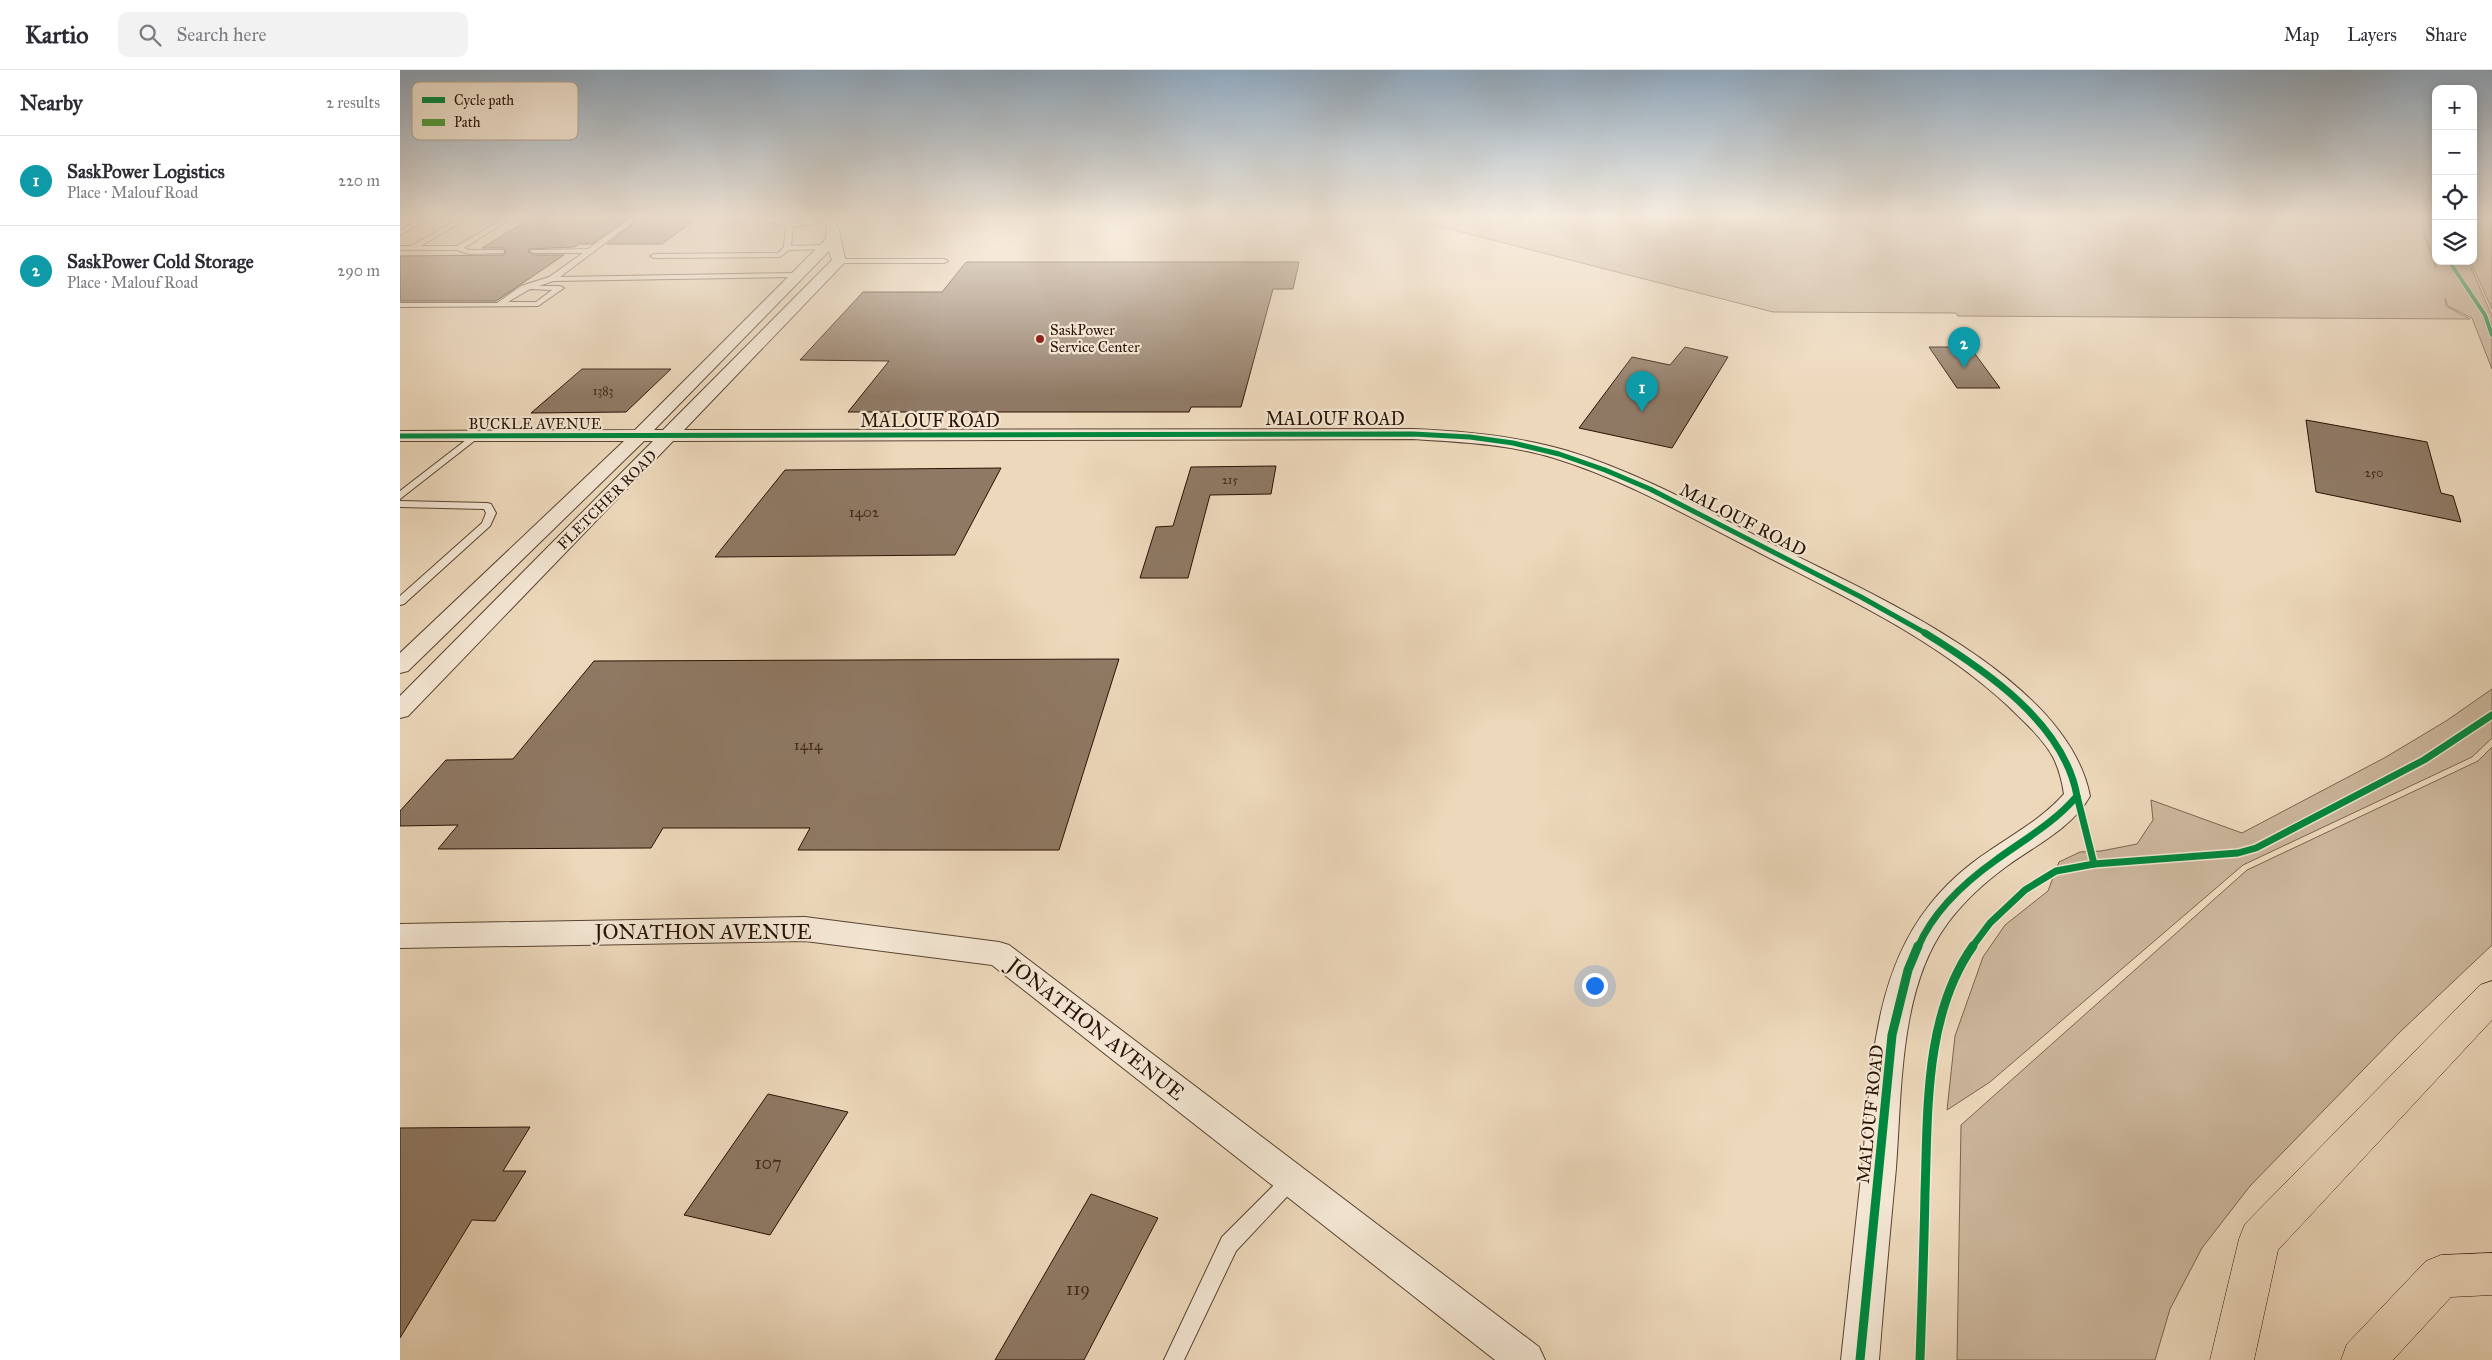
<!DOCTYPE html>
<meta charset="utf-8">
<style>
body{margin:0;font-family:"IM FELL Great Primer",serif;background:#f2f2f3;color:#2b2b33}
.controls{position:absolute;right:15px;top:15px;display:grid;overflow:hidden;border-radius:10px;box-shadow:0 2px 12px #0003}
.controls button{width:45px;height:45px;display:grid;place-items:center;padding:0;border:0;border-bottom:1px solid #e1e1e2;background:#fff;color:#2b2b33;font:25px sans-serif}
.you{position:absolute;left:1194px;top:915px;width:18px;height:18px;margin:-12px;border:4px solid #fff;border-radius:50%;background:#1a73e8;box-shadow:0 0 0 8px #1a73e833}
.badge{display:grid;place-items:center;width:32px;height:32px;border-radius:50%;background:#8f2418;color:#fff;font-size:16px;font-weight:700}
.pin{position:absolute;translate:-50% -41px;filter:drop-shadow(0 1px 2px #0008)}
.pin::after{content:'';position:absolute;top:26px;width:18px;height:15px;background:inherit;clip-path:polygon(0 0,100% 0,50% 100%)}
.list{margin:0;padding:0;list-style:none}
h2{display:flex;justify-content:space-between;align-items:center;height:65px;margin:0;padding:0 20px;font-size:21px}
h2 small{font-size:16px;font-weight:400;color:#7c7c81}
.list li{display:grid;grid-template-columns:32px 1fr auto;gap:15px;align-items:center;box-sizing:border-box;height:90px;padding:0 20px;border-top:1px solid #e1e1e2}
.list b{display:block;font-size:19px;white-space:nowrap}
.list p{margin:0;font-size:16px;white-space:nowrap;color:#7c7c81}
.list em{font-size:16px;font-style:normal;color:#7c7c81}
.icon{flex:none;width:28px;height:28px;fill:none;stroke:currentColor;stroke-width:2;stroke-linecap:round;stroke-linejoin:round}
.map{position:relative;flex:none;width:2092px;height:1290px;overflow:hidden}
header{display:flex;align-items:center;gap:30px;box-sizing:border-box;height:70px;padding:0 25px;background:#fff;border-bottom:1px solid #e1e1e2}
header strong{font-size:24px}
nav{display:flex;gap:28px;margin-inline-start:auto;font-size:18px}
.search{width:350px;height:45px;background:#f2f2f3;display:flex;align-items:center;gap:12px;box-sizing:border-box;padding:0 18px;border-radius:10px;color:#7c7c81;font-size:19px}
main{display:flex}
aside{flex:1;background:#fff}
.map>svg:first-child{display:block}
.green{fill:#ccb69c;stroke:#7a6450}
.building{fill:#8f7964;stroke:#291205}
.lines{fill:none;stroke-linecap:round;stroke-linejoin:round}
.lane-casing{stroke:#5a4432;stroke-width:2}
.street-casing{stroke:#5a4432;stroke-width:2}
.highway-casing{stroke:#291205;stroke-width:1}
.lane{fill:#f3e6d3;fill-rule:evenodd}
.street{fill:#f3e6d3;fill-rule:evenodd}
.highway{fill:#edd8bb;fill-rule:evenodd}
.quiet{stroke:#51a03d;stroke-width:3;stroke-dasharray:6 3;stroke-linecap:butt}
.cycleway-far3-casing{stroke:#f3e6d3;stroke-width:5.5}
.cycleway-far2-casing{stroke:#f3e6d3;stroke-width:8}
.cycleway-far1-casing{stroke:#f3e6d3;stroke-width:10}
.cycleway-casing{stroke:#f3e6d3;stroke-width:12}
.cycleway-far3{stroke:#00873e;stroke-width:4}
.cycleway-far2{stroke:#00873e;stroke-width:5}
.cycleway-far1{stroke:#00873e;stroke-width:7}
.cycleway{stroke:#00873e;stroke-width:9}
.poi-dot{fill:#8f2418;stroke:#f3e6d3;stroke-width:2}
.labels{text-anchor:middle;dominant-baseline:central;stroke-width:4.5;stroke-linejoin:round;paint-order:stroke}
.far-number-label{font-size:12px;fill:#422c1d}
.far-poi-label{font-size:15px;fill:#291205;stroke:#f3e6d3;text-anchor:start}
.far-street-label{font-size:15px;fill:#291205;stroke:#f3e6d3}
.number-label{font-size:15px;fill:#422c1d}
.street-label{font-size:18px;fill:#291205;stroke:#f3e6d3}
.near-number-label{font-size:18px;fill:#422c1d}
.near-street-label{font-size:21px;fill:#291205;stroke:#f3e6d3}
.key{fill:#f3e6d3;stroke:#b6a695;stroke-width:1}
.key-label{font-size:14px;fill:#291205}
</style>
<header>
<strong>Kartio</strong>
<div class="search"><svg class="icon" aria-label="search" viewBox="0 0 24 24"><circle cx="10" cy="10" r="6"/><path d="M15 15l6 6"/></svg>Search here</div>
<nav><a>Map</a><a>Layers</a><a>Share</a></nav>
</header>
<main>
<aside>
<h2>Nearby<small>2 results</small></h2>
<ul class="list">
<li><span class="badge" style="background:#0f9aa8">1</span><div><b>SaskPower Logistics</b><p>Place · Malouf Road</p></div><em>220 m</em></li>
<li><span class="badge" style="background:#0f9aa8">2</span><div><b>SaskPower Cold Storage</b><p>Place · Malouf Road</p></div><em>290 m</em></li>
</ul>
</aside>
<div class="map">
<svg width="2092" height="1290" viewBox="0 0 2092 1290">
<rect width="100%" height="100%" fill="#edd8bb"/>
<filter id="stains"><feTurbulence type="fractalNoise" baseFrequency=".004" numOctaves="4"/><feColorMatrix values="0 0 0 0 .2 0 0 0 0 .09 0 0 0 0 .02 0 0 0 .5 -.17"/></filter>
<radialGradient id="worn" r=".72"><stop offset=".6" stop-color="#630" stop-opacity="0"/><stop offset="1" stop-color="#630" stop-opacity=".3"/></radialGradient>
<g class="green">
<polygon points="999,146 2017,146 2036,198 2019,146 2036,146 2036,191 2068,191 2092,246 2092,299 2072,248 2048,236 2045,228 2046,236 2070,249 1558,246 1556,243 1373,242"/>
<polygon points="2073,146 2092,146 2092,239 2070,191 2073,191"/>
<polygon points="2092,619 2092,668 2072,687 1843,795 1590,1012 1547,1040 1555,966 1583,887 1605,855 1648,821 1659,792 1680,782 1701,781 1737,774 1753,750 1751,730 1842,763 1986,687 2046,651"/>
<polygon points="2092,677 2092,875 2000,962 1850,1116 1802,1178 1770,1239 1755,1290 1557,1290 1561,1055 1847,800 2078,691"/>
</g>
<g class="building">
<polygon points="134,146 231,146 192,174 179,174 174,177 129,179 128,182 134,185 164,185 96,231 0,231 0,186 104,185 106,181 103,178 82,178"/>
<polygon points="243,146 300,146 262,174 207,174"/>
<polygon points="566,192 899,192 893,219 873,219 841,337 791,337 789,342 448,342 489,291 400,290 463,222 542,222"/>
<polygon points="1285,277 1328,287 1272,378 1179,358 1232,287 1270,295"/>
<polygon points="1529,277 1570,277 1600,318 1557,318"/>
<polygon points="182,299 271,299 226,342 131,343"/>
<polygon points="1906,350 2027,372 2041,423 2053,426 2061,452 1916,422"/>
<polygon points="876,396 871,424 810,425 788,508 740,508 756,457 773,456 791,397"/>
<polygon points="601,398 555,485 315,487 385,400"/>
<polygon points="719,589 659,780 398,780 410,758 263,758 251,778 38,779 58,755 0,756 0,741 46,690 113,689 194,591"/>
<polygon points="368,1024 448,1042 370,1165 284,1145"/>
<polygon points="130,1057 103,1101 126,1101 95,1151 72,1150 0,1268 0,1058"/>
<polygon points="691,1124 758,1148 684,1290 595,1290"/>
</g>
<g class="lines">
<defs>
<g id="lane">
<polygon points="26,146 34,146 0,165 0,160"/>
<polygon points="64,146 71,146 21,176 57,176 108,146 115,146 64,178 70,180 102,180 104,181 104,183 69,184 57,180 0,180 0,176 11,176"/>
<path d="M 234,146 L 241,146 L 160,207 L 398,203 L 402,205 L 398,207 L 153,211 L 139,216 L 160,216 L 164,218 L 138,236 L 0,237 L 0,233 L 97,233 L 121,216 L 149,207 L 183,183 L 134,183 L 130,181 L 132,180 L 188,179 ZM 130,219 L 152,220 L 136,232 L 108,232 Z"/>
<polygon points="357,146 365,146 391,153 431,148 432,149 429,151 393,157 391,176 427,175 431,177 427,179 389,180 380,187 254,188 250,186 254,184 378,183 384,177 386,156 365,151"/>
<polygon points="439,189 544,189 548,191 544,193 436,193 436,189"/>
<polygon points="75,363 78,364 78,368 0,429 0,421"/>
<polygon points="0,431 87,433 91,434 96,443 90,456 4,534 0,535 0,526 82,453 86,443 84,439 0,437"/>
<polygon points="891,1101 897,1104 900,1110 897,1116 836,1181 784,1290 764,1290 822,1167 885,1104"/>
</g>
<g id="street">
<path d="M 421,146 L 433,146 C 441,159 441,176 446,191 L 284,360 L 1013,359 C 1066,361 1117,366 1168,381 C 1240,403 1305,440 1372,474 C 1471,524 1667,607 1690,726 C 1672,758 1636,775 1607,796 C 1585,812 1563,832 1547,854 C 1499,919 1502,1020 1496,1098 C 1490,1162 1484,1226 1479,1290 L 1441,1290 C 1448,1226 1455,1162 1462,1098 C 1471,1011 1471,910 1528,837 C 1544,816 1566,796 1589,781 C 1615,763 1643,748 1664,724 C 1662,711 1659,699 1653,687 C 1642,667 1623,651 1607,635 C 1534,568 1445,527 1358,482 C 1291,448 1226,410 1154,388 C 1108,374 1061,372 1013,369 L 273,371 L 8,646 L 0,648 L 0,626 L 253,371 L 244,371 L 8,601 L 0,603 L 0,583 L 224,371 L 0,371 L 0,361 L 235,360 L 426,169 L 427,156 ZM 429,181 L 432,190 L 263,360 L 254,360 Z"/>
<polygon points="405,847 599,872 609,875 1139,1277 1145,1290 1095,1290 592,895 405,871 0,878 0,854"/>
</g>
<g id="highway">
<polygon points="2092,911 2092,950 1878,1180 1854,1290 1810,1290 1839,1169 1845,1154 2080,915"/>
<polygon points="2092,1183 2092,1225 2051,1227 1993,1290 1941,1290 1947,1274 2026,1191 2041,1185"/>
</g>
</defs>
<use href="#lane" class="lane-casing"/>
<use href="#street" class="street-casing"/>
<use href="#highway" class="highway-casing"/>
<use href="#lane" class="lane"/>
<use href="#street" class="street"/>
<use href="#highway" class="highway"/>
<polyline class="quiet" points="2027,146 2036,166"/>
<defs>
<polyline id="cycleway-far3" points="2049,191 2085,245 2092,265"/>
<polyline id="cycleway-far2" points="0,366 1013,364 1070,367 1113,373 1159,384 1205,400 1250,419 1461,527 1527,564"/>
<g id="cycleway-far1">
<polyline points="1677,726 1694,794"/>
<path d="M 1518,877 C 1533,842 1565,812 1596,790 C 1625,769 1654,753 1677,726 C 1664,653 1585,600 1525,563"/>
<polyline points="1572,877 1590,853 1625,820 1656,801 1694,794 1838,783 1856,778 2024,690 2092,645"/>
</g>
<g id="cycleway">
<polyline points="1460,1290 1492,965 1508,900 1518,876"/>
<path d="M 1520,1290 C 1522,1234 1524,1178 1525,1123 C 1528,1042 1524,945 1573,876"/>
</g>
</defs>
<use href="#cycleway-far3" class="cycleway-far3-casing"/>
<use href="#cycleway-far2" class="cycleway-far2-casing"/>
<use href="#cycleway-far1" class="cycleway-far1-casing"/>
<use href="#cycleway" class="cycleway-casing"/>
<use href="#cycleway-far3" class="cycleway-far3"/>
<use href="#cycleway-far2" class="cycleway-far2"/>
<use href="#cycleway-far1" class="cycleway-far1"/>
<use href="#cycleway" class="cycleway"/>
</g>
<linearGradient id="sky" x2="0" y2="1"><stop stop-color="#8fa8bd"/><stop offset="0.45" stop-color="#f7ede0"/><stop offset="1" stop-color="#f7ede0" stop-opacity="0"/></linearGradient>
<rect width="2092" height="326" fill="url(#sky)"/>
<circle class="poi-dot" cx="640" cy="269" r="5"/>
<g class="labels">
<g class="far-number-label">
<text x="203" y="321">1383</text>
<text x="1974" y="403">250</text>
<text x="830" y="410">215</text>
</g>
<g class="far-poi-label">
<text x="650" y="260">SaskPower<tspan x="650" dy="17">Service Center</tspan></text>
</g>
<g class="far-street-label">
<text x="135" y="354">BUCKLE AVENUE</text>
<text transform="translate(207 430) rotate(-45)">FLETCHER ROAD</text>
</g>
<g class="number-label">
<text x="464" y="442">1402</text>
<text x="408" y="675">1414</text>
</g>
<g class="street-label">
<text x="935" y="349">MALOUF ROAD</text>
<text x="530" y="351">MALOUF ROAD</text>
<text transform="translate(1343 450) rotate(27)">MALOUF ROAD</text>
<text transform="translate(1470 1044) rotate(-84)">MALOUF ROAD</text>
</g>
<g class="near-number-label">
<text x="368" y="1093">107</text>
<text x="678" y="1219">119</text>
</g>
<g class="near-street-label">
<text x="303" y="862">JONATHON AVENUE</text>
<text transform="translate(696 959) rotate(38)">JONATHON AVENUE</text>
</g>
</g>
<rect x="12" y="12" width="166" height="58" rx="8" class="key"/>
<rect x="22" y="27" width="23" height="6" fill="#00873e"/>
<rect x="22" y="49" width="23" height="7" fill="#51a03d"/>
<g class="key-label">
<text x="54" y="35">Cycle path</text>
<text x="54" y="57">Path</text>
</g>
<rect width="100%" height="100%" filter="url(#stains)"/>
<rect width="100%" height="100%" fill="url(#worn)"/>
</svg>
<div class="controls">
<button>+</button>
<button>−</button>
<button><svg class="icon" aria-label="locate" viewBox="0 0 24 24"><circle cx="12" cy="12" r="6"/><path d="M12 2v4M12 18v4M2 12h4M18 12h4"/></svg></button>
<button><svg class="icon" aria-label="layers" viewBox="0 0 24 24"><path d="M12 4l9 5-9 5-9-5zM3 14l9 5 9-5"/></svg></button>
</div>
<div class="you"></div>
<div class="pin badge" style="left:1242px;top:342px;background:#0f9aa8">1</div>
<div class="pin badge" style="left:1564px;top:298px;background:#0f9aa8">2</div>
</div>
</main>
